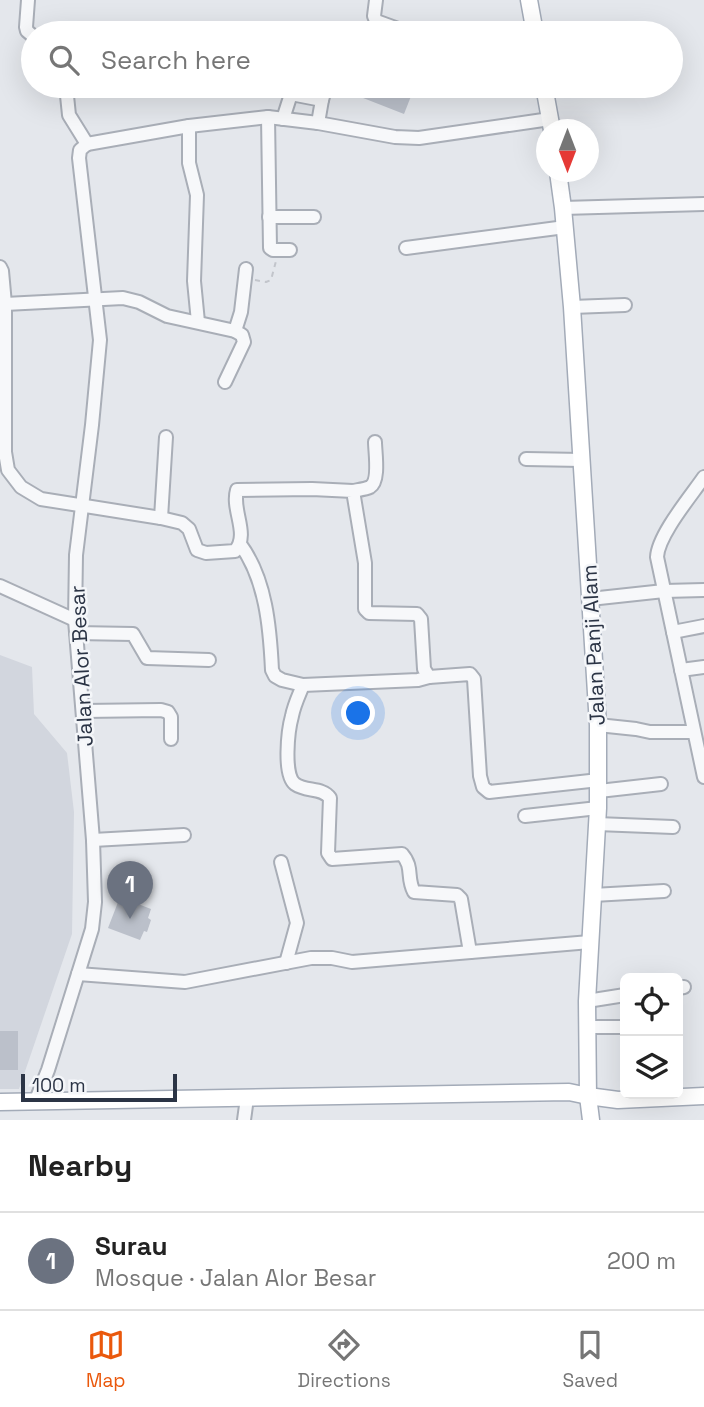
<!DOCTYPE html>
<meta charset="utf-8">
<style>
body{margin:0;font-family:"Space Grotesk",sans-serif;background:#f2f2f2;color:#222}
.controls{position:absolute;right:21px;bottom:21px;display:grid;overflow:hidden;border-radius:10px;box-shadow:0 7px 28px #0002}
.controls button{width:63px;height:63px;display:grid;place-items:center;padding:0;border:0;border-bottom:2px solid #e0e0e0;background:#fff;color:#222;font:35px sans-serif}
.compass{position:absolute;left:536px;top:119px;width:63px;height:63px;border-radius:50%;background:#fff;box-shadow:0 7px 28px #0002;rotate:180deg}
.scale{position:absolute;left:21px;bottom:18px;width:156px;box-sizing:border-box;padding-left:7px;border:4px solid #2b3445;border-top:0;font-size:19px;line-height:24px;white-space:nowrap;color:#2b3445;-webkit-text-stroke:5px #f4f6f9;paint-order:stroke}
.you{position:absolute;left:359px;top:714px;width:24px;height:24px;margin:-18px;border:5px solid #fff;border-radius:50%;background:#1a73e8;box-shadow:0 0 0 10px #1a73e833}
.badge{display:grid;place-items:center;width:46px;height:46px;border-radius:50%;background:#ea580c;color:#fff;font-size:23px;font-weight:700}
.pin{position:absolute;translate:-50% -58px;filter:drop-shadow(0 2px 4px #0008)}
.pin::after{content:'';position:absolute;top:37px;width:24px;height:21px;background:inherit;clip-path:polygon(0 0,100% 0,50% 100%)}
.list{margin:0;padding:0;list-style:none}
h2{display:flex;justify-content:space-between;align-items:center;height:91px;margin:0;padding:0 28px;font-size:30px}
h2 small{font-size:23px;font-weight:400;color:#767676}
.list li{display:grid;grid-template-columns:46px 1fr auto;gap:21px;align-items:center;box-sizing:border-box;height:98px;padding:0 28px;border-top:2px solid #e0e0e0}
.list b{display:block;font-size:26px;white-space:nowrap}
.list p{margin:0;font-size:23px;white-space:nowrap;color:#767676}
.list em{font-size:23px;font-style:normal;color:#767676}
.icon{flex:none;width:38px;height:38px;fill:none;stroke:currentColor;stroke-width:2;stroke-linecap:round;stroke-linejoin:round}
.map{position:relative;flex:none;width:704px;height:1120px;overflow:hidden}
.search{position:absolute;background:#fff;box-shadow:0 7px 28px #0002;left:21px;right:21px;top:21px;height:77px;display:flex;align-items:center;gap:18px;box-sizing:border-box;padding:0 24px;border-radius:38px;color:#767676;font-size:26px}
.sheet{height:189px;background:#fff}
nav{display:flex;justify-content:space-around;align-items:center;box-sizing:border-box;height:98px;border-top:2px solid #e0e0e0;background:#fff;font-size:19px;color:#767676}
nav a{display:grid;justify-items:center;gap:4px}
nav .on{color:#ea580c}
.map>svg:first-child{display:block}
.built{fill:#d2d6de}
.building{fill:#bbc0ca}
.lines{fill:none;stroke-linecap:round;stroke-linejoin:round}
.minor-casing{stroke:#a9aeb7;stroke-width:16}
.major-casing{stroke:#a3abb8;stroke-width:19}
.path{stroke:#c2c5cb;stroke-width:2;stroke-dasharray:5 5;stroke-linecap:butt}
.minor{stroke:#f7f8fa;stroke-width:12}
.major{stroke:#fff;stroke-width:16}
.labels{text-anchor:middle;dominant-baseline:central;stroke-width:5;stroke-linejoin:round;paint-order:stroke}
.street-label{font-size:21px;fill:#2b3445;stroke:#f4f6f9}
</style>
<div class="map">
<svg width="704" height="1120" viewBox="0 0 704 1120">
<rect width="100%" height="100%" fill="#e4e7ec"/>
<polygon class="built" points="0,655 32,667 34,714 67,753 74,812 72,934 19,1089 0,1089"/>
<g class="building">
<polygon points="335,86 415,86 404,114 335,87"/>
<polygon points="120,897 151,909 148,918 151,920 147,932 144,931 140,940 108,928"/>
<rect x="0" y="1031" width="18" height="39"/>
</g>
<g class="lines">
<defs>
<g id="minor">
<polyline points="28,0 26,27 27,31 33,36"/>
<polyline points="376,0 374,16 376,21 409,33"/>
<polyline points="66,86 69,115 87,144"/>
<polyline points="291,86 291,94 322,100 318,123"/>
<polyline points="322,100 326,86"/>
<polyline points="268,117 270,248 273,250 290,250"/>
<polyline points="283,119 291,94"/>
<polyline points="189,126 189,163 197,195 194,281 198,322"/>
<polyline points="87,144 189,126 268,117 318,123 395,137 419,138 550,119"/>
<polyline points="563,208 704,204"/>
<polyline points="269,217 314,217"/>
<polyline points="406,248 565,227"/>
<path d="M 0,267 L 2,271 L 5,304 L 5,452 L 8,470 L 21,487 L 41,499 L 161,518 L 182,523 L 189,529 L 197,550 L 206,553 L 235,551 C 250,534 231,510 237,490 L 312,489 L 353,491 L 365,563 L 365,609 L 369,613 L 417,614 L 421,619 L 424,669 L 429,677 L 470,674 L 474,679 L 480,776 L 483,787 L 489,792 L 599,780"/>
<polyline points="5,304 123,298 139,302 167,316 235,331 242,335 244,342 225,382"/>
<polyline points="572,307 625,305"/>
<polyline points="235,331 241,312 246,269"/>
<polyline points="526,459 582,460"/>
<path d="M 704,477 C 691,496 658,535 657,557 L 704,777"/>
<path d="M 353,491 C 358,490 366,489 370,487 C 380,481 375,452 375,442"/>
<polyline points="161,518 166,437"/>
<path d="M 240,544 C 266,579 270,628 272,670 L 275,676 L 282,680 L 303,685 L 418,680 L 429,677"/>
<polyline points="0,586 75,620"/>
<polyline points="590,599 664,591 704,590"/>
<polyline points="673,632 704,626"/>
<polyline points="76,633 133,634 147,658 209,660"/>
<polyline points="681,670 704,667"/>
<path d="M 303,685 C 299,695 294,705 292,716 C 288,730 283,775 295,784 C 306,792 322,787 330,798 L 328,853 L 332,859 L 402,854 C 414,868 406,877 414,892 L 457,895 L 461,899 L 470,952"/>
<polyline points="84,711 161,710 168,712 171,717 171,739"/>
<polyline points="598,725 636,729 650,732 694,732"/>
<polyline points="599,791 661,784"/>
<polyline points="525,816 598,808"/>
<polyline points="597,824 673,827"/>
<polyline points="93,840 184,835"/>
<polyline points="281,862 297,923 286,963"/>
<polyline points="593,895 664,891"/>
<polyline points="78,974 185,982 311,958 332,958 352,962 590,942"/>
<polyline points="678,988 684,987"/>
<polyline points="587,1001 625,995"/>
<polyline points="587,1027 625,1027"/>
<polyline points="36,1100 48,1070 92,929 95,902 93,840 75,620 76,555 92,425 100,340 79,158 80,150 87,144"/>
<polyline points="244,1120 247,1098"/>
</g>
<g id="major">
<polyline points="529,0 535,33"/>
<polyline points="544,86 552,130"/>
<polyline points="558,172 563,208 572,307 598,725 598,808 587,1001 588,1096 591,1120"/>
<polyline points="0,1102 569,1092 588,1096 618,1100 704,1096"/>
</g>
</defs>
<use href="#minor" class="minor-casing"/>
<use href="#major" class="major-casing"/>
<polyline class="path" points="255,280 266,282 271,280 276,261"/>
<use href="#minor" class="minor"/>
<use href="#major" class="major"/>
</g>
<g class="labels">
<g class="street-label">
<text transform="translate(593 645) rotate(-93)">Jalan Panji Alam</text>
<text transform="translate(81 666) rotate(-93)">Jalan Alor Besar</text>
</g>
</g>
</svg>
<div class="controls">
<button><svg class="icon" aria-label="locate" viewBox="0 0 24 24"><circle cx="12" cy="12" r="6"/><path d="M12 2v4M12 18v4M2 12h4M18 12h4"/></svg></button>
<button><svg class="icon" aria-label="layers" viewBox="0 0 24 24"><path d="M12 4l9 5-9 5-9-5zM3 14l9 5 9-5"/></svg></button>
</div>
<svg class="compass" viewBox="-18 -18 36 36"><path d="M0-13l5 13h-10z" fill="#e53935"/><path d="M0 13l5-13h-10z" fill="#767676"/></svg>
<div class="scale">100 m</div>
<div class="you"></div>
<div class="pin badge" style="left:130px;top:919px;background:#6b7280">1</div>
<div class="search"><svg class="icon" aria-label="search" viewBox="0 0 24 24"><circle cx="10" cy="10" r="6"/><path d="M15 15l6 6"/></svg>Search here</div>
</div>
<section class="sheet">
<h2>Nearby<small></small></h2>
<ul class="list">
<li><span class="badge" style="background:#6b7280">1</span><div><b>Surau</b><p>Mosque · Jalan Alor Besar</p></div><em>200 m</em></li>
</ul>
</section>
<nav>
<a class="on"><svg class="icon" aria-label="map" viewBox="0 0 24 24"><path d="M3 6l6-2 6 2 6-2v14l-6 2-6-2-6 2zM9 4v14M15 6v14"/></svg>Map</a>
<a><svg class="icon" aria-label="directions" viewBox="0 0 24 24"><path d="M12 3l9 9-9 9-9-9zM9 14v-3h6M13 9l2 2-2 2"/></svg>Directions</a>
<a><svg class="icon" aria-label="saved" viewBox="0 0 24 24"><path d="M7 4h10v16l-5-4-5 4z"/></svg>Saved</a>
</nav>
